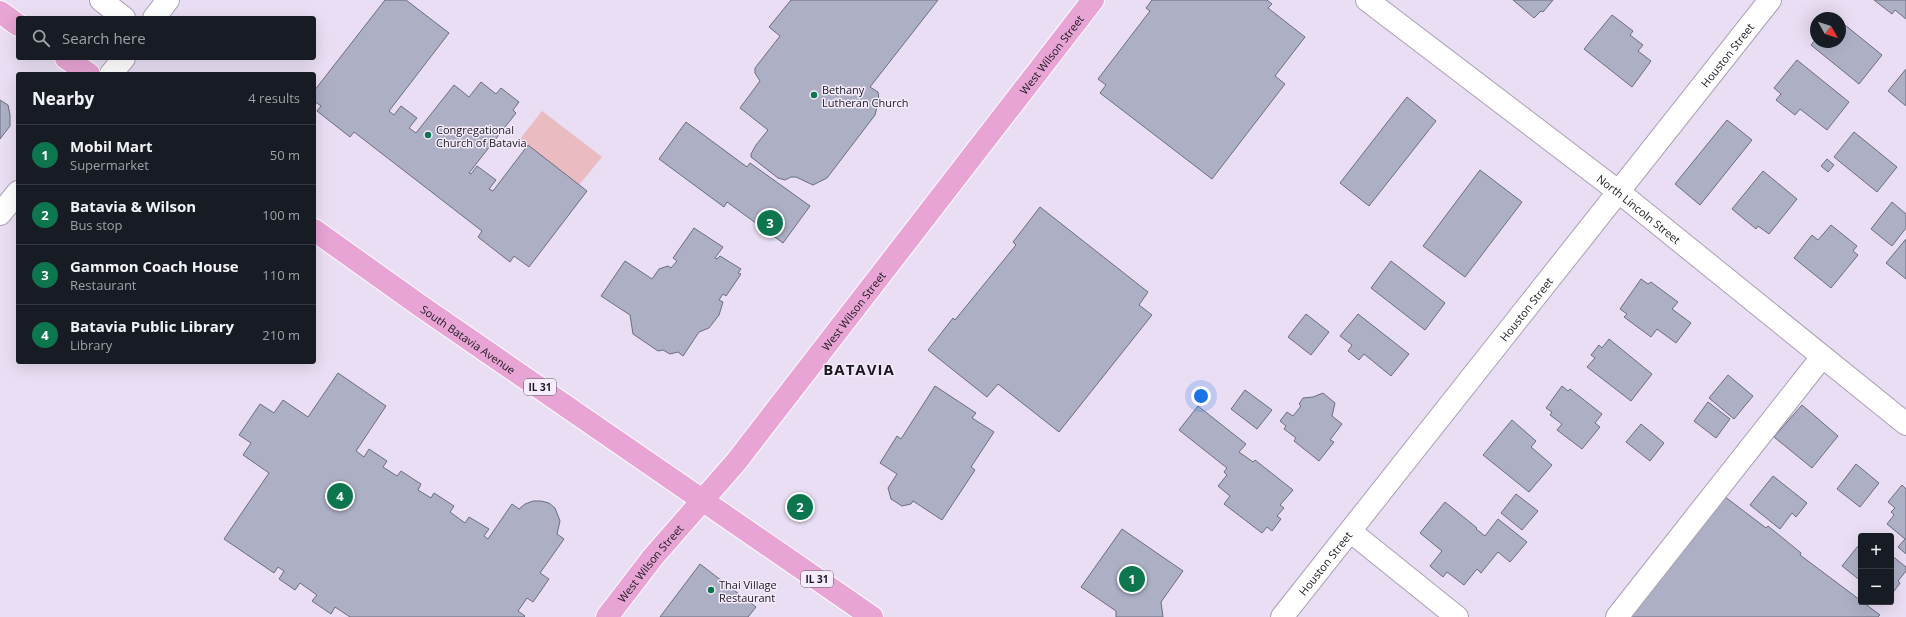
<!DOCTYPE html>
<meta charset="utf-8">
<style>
body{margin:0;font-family:"Open Sans",sans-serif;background:#20242c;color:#f1f3f6}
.controls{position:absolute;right:12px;bottom:12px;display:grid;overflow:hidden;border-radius:4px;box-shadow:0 4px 16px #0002}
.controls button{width:36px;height:36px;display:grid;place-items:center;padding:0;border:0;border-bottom:1px solid #363941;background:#171b24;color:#f1f3f6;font:20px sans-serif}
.compass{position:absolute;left:1810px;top:12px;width:36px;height:36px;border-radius:50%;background:#171b24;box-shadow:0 4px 16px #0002;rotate:129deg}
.you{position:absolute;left:1201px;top:396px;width:14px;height:14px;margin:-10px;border:3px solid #fff;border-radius:50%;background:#1a73e8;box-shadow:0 0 0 6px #1a73e833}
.badge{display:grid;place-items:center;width:26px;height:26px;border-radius:50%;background:#0d764f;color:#fff;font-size:13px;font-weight:700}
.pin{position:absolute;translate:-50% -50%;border:2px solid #fff;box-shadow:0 1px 4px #0006}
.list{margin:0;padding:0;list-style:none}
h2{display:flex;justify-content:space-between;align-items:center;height:52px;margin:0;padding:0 16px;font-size:17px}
h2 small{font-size:13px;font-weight:400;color:#9ea1a6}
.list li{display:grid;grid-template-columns:26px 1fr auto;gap:12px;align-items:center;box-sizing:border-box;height:60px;padding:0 16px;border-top:1px solid #363941}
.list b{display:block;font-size:15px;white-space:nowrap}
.list p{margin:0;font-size:13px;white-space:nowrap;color:#9ea1a6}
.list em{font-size:13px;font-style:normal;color:#9ea1a6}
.icon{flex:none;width:22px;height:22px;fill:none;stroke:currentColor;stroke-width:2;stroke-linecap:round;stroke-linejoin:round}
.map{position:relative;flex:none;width:1906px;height:617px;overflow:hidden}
.search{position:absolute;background:#171b24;box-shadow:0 4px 16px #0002;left:16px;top:16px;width:300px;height:44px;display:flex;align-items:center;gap:10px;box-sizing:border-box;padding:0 14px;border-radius:4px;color:#9ea1a6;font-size:15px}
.panel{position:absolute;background:#171b24;box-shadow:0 4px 16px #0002;left:16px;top:72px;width:300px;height:292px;border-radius:4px}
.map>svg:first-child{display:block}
.green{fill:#eabcc2}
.building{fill:#adafc5;stroke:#6b6d81}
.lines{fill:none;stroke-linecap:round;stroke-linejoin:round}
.minor-casing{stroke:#aa9fb3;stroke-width:24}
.major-casing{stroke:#fff;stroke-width:24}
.minor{stroke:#fff;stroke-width:22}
.major{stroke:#e7a4d4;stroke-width:22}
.poi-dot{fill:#0d764f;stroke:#f5ecfd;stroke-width:1.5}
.labels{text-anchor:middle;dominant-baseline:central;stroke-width:3;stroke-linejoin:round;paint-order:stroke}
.shield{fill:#f5ecfd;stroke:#5d5862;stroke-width:1}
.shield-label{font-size:10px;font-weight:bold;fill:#1c181f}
.street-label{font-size:11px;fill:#1c181f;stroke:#f5ecfd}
.poi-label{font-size:11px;fill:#1c181f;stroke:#f5ecfd;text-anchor:start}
.district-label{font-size:15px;font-weight:bold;letter-spacing:1px;fill:#1c181f;stroke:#f5ecfd}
</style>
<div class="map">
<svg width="1906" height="617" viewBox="0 0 1906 617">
<rect width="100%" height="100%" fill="#e9def3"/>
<polygon class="green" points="542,111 602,157 579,185 520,139"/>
<g class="building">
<polygon points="385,0 406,0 449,33 389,111 394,115 401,106 417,118 409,128 416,133 454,85 469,97 481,82 496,94 501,88 519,102 513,110 516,113 469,173 471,174 477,166 496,180 489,189 493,191 528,145 587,191 529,267 514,256 510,262 478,237 482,231 354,132 350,137 317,111 321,106 314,101 314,91"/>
<polygon points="791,0 938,0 870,87 878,92 879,99 875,115 827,178 813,185 796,177 791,177 785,180 778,178 751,157 751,154 756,145 768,130 740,108 760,81 755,73 755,68 780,36 769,27"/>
<polygon points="1152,0 1267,0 1272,4 1268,8 1305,37 1275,76 1285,84 1212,179 1100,93 1106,85 1098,79 1150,11 1146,8"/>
<polygon points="1513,0 1553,0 1543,12 1541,11 1534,18"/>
<polygon points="1874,0 1906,0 1906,19 1895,10 1892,14"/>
<polygon points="1612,15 1633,31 1630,35 1643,45 1638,51 1651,61 1632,87 1584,49"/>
<polygon points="1840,21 1882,55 1859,84 1811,45 1816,39 1816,42 1840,42"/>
<polygon points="1797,60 1849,102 1827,130 1800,109 1795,115 1776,100 1781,94 1774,88"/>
<polygon points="1906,69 1906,106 1888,91"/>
<polygon points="1407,97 1436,121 1369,206 1340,183"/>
<polygon points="0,100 8,105 10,115 10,126 0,139"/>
<polygon points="1727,120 1752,140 1700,205 1675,184"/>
<polygon points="686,122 747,167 750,163 810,206 783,243 727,202 724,207 659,159"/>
<polygon points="1854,132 1897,167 1877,192 1834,157"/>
<polygon points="1827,159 1834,165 1828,172 1821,166"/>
<polygon points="1480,170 1522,202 1465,277 1423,246"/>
<polygon points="1763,171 1797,199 1769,234 1758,226 1756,229 1732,209"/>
<polygon points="1892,202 1906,214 1906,228 1892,246 1871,229"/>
<polygon points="1040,207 1148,292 1139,305 1152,315 1059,432 998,384 987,397 928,350 953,318 955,320 1016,245 1013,242"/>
<polygon points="1831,225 1857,246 1853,251 1858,255 1831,288 1794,258 1812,235 1818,240"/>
<polygon points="694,228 723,247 715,258 717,259 720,256 741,269 738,273 741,274 726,296 723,294 719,300 723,302 719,315 709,328 699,332 683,356 678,352 670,354 663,350 658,351 633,334 630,315 601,296 625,261 652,279 659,269 668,266 671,268 677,261 673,258"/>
<polygon points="1906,239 1906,279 1886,263"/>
<polygon points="1391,261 1445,303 1425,330 1371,288"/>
<polygon points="1641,279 1648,284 1651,282 1678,302 1672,309 1691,323 1676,343 1657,329 1651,337 1624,317 1627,314 1620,309"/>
<polygon points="1306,314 1329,332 1311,355 1288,337"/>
<polygon points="1358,314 1409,354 1391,376 1364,354 1359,360 1348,351 1352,345 1340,336"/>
<polygon points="1609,339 1652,374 1631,401 1587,367 1595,358 1591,355 1599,345 1602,348"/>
<polygon points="338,373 386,406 356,451 364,457 369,449 387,461 383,467 397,476 401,471 421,484 418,490 431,498 434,493 454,506 450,512 465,523 469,517 489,529 484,536 488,539 512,504 519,509 525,504 533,501 541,501 549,503 555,508 560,521 557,534 564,539 540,573 549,579 533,602 527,598 518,611 525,616 524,617 350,617 335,607 331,614 312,601 317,595 300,583 295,590 279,579 284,571 278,567 274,573 224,539 269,473 243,455 251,443 239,435 260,404 274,413 283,400 308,417"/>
<polygon points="1728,375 1753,396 1734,419 1709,398"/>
<polygon points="935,386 976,413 972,418 994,432 971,467 975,470 942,520 913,501 911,504 902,506 891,499 888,488 897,474 880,463 897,436 901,439"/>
<polygon points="1562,386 1568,391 1570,389 1602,414 1595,423 1600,427 1582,449 1557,430 1562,424 1550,415 1552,412 1546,408"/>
<polygon points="1245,390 1272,410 1257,429 1231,409"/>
<polygon points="1323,393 1335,403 1332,416 1342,424 1330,440 1334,442 1319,461 1294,441 1296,438 1284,429 1286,426 1280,421 1287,412 1293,416 1301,406 1299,404 1303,398 1313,397"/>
<polygon points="1708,402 1730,419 1716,438 1694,421"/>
<polygon points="1802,405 1838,436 1812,468 1774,437"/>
<polygon points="1198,406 1246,444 1239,452 1253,462 1255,460 1293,490 1280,505 1284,508 1277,516 1281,519 1272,531 1267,527 1262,533 1224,504 1230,496 1218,486 1227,475 1224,472 1227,468 1179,430"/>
<polygon points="1512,420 1536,441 1531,447 1552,465 1529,492 1483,455"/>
<polygon points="1641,424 1664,443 1650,461 1626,442"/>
<polygon points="1856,464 1879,483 1860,507 1837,489"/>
<polygon points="1773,476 1807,503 1796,517 1792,513 1780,529 1750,505"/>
<polygon points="1902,485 1906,489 1906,554 1898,547 1905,539 1887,524 1894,515 1891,512 1895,508 1888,502"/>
<polygon points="1516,494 1538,511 1522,530 1501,513"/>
<polygon points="798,495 807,502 801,510 792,503"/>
<polygon points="1724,496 1766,528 1768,526 1801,553 1800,555 1880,615 1878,617 1629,617"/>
<polygon points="1445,502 1477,528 1476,529 1485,536 1498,519 1527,542 1510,562 1498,552 1481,573 1477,569 1464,585 1447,572 1443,577 1430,566 1442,551 1420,533"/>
<polygon points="1122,529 1183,571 1161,602 1163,617 1116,617 1116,611 1081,587"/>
<polygon points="1858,546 1861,548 1861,581 1842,566"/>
<polygon points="1891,555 1906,567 1906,571 1898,581 1900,583 1891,595"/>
<polygon points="700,564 756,607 748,617 660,617"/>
</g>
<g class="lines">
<defs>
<g id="minor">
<polyline points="101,0 124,18"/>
<path id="s1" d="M 1367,0 L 1619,192 L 1906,424"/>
<polyline points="154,18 168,0"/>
<polyline points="111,74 124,58"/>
<polyline points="0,214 18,192"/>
<polyline points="1350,531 1457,617"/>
<path id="s2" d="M 1282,617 L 1770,0"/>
<polyline points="1617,617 1822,357"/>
</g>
<g id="major">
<polyline points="0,12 18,25"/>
<polyline points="66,58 89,74"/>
<path id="s3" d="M 314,230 L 422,307 L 872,617"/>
<path id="s4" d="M 607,617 L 653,557 L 736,462 L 1093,0"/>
</g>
</defs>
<use href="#minor" class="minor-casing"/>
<use href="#major" class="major-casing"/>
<use href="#minor" class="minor"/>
<use href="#major" class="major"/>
</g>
<g class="poi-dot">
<circle cx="814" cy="95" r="4"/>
<circle cx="428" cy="135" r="4"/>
<circle cx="711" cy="590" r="4"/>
</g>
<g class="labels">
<g class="shield">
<rect x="524" y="379" width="32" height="16" rx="3"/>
<rect x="801" y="571" width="32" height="16" rx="3"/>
</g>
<g class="shield-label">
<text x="540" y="387">IL 31</text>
<text x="817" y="579">IL 31</text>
</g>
<g class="street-label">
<text stroke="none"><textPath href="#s4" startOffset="717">West Wilson Street</textPath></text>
<text stroke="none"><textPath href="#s2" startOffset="717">Houston Street</textPath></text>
<text stroke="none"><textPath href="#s1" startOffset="343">North Lincoln Street</textPath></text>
<text stroke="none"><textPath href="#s2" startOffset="393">Houston Street</textPath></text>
<text stroke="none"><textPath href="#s4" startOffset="393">West Wilson Street</textPath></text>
<text stroke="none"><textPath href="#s3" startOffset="189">South Batavia Avenue</textPath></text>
<text stroke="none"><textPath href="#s2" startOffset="69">Houston Street</textPath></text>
<text stroke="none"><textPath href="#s4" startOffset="69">West Wilson Street</textPath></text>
</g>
<g class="poi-label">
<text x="822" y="89">Bethany<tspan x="822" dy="13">Lutheran Church</tspan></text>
<text x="436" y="129">Congregational<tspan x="436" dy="13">Church of Batavia</tspan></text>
<text x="719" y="584">Thai Village<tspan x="719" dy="13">Restaurant</tspan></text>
</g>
<g class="district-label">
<text x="859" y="369">BATAVIA</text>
</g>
</g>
</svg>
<div class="controls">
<button>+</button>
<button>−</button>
</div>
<svg class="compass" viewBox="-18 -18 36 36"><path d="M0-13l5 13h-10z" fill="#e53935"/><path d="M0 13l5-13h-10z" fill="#9ea1a6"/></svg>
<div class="you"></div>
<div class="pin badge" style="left:1132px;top:579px">1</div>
<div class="pin badge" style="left:800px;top:507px">2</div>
<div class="pin badge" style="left:770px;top:223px">3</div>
<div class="pin badge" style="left:340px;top:496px">4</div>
<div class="search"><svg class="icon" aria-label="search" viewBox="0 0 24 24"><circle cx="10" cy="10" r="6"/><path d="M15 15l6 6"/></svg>Search here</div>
<section class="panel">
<h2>Nearby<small>4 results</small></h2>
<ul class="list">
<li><span class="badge">1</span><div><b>Mobil Mart</b><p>Supermarket</p></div><em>50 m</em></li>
<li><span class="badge">2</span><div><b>Batavia &amp; Wilson</b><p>Bus stop</p></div><em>100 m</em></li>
<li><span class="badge">3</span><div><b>Gammon Coach House</b><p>Restaurant</p></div><em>110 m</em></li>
<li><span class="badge">4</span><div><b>Batavia Public Library</b><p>Library</p></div><em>210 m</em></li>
</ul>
</section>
</div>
